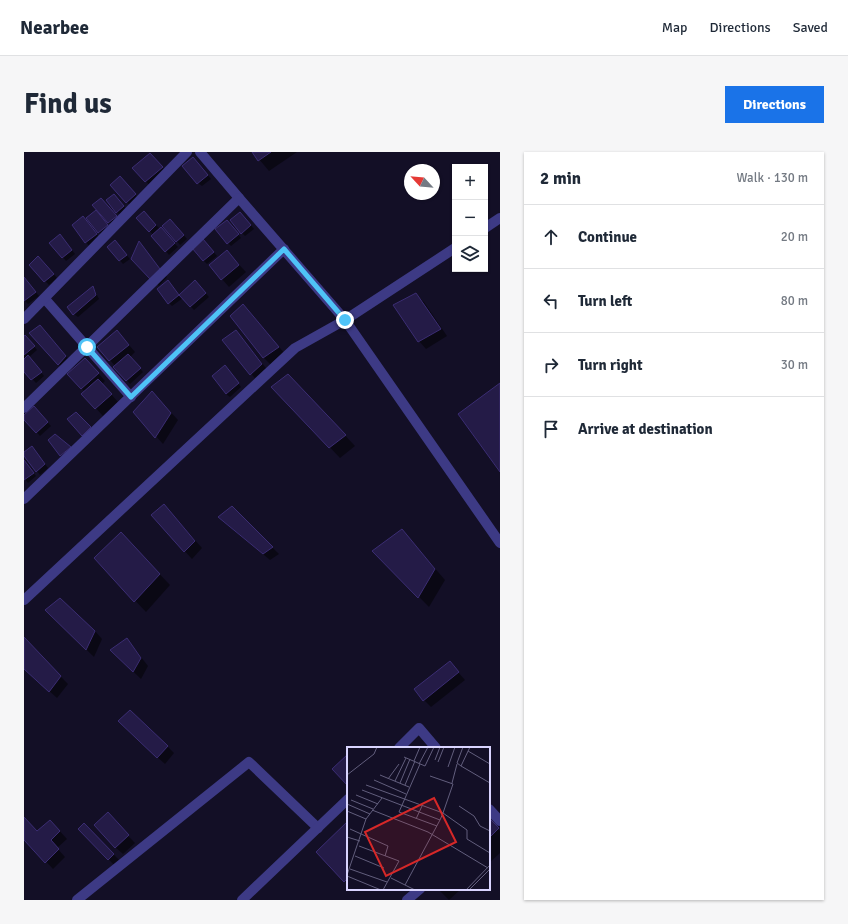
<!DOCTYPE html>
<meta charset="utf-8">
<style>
body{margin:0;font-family:Signika,sans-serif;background:#f6f6f7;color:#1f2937}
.controls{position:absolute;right:12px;top:12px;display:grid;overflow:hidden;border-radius:0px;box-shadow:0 1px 3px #0004}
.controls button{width:36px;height:36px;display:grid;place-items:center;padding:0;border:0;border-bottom:1px solid #e0e1e3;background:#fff;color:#1f2937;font:20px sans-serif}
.compass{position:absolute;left:380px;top:12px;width:36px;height:36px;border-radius:50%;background:#fff;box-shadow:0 1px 3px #0004;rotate:296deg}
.stop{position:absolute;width:12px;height:12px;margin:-9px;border:3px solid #4fc3f7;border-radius:50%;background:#fff}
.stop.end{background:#4fc3f7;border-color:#fff;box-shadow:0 1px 4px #0008}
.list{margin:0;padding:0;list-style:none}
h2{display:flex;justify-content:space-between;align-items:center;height:52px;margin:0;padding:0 16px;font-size:17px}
h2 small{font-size:13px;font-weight:400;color:#747a83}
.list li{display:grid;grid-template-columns:26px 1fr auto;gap:12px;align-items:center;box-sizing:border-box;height:64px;padding:0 16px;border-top:1px solid #e0e1e3}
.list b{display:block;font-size:15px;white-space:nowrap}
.list em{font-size:13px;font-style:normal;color:#747a83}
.icon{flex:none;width:22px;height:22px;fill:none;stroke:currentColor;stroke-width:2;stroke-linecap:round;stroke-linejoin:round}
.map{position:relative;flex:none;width:476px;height:748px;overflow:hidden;border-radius:0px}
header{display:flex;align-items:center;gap:24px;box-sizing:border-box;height:56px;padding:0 20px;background:#fff;border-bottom:1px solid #e0e1e3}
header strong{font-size:19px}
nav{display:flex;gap:22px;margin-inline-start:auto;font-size:14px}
.intro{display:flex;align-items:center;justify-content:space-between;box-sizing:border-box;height:96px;padding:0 24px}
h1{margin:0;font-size:28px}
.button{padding:10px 18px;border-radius:0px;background:#1a73e8;color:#fff;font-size:14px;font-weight:700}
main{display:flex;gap:24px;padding:0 24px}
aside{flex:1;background:#fff;border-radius:0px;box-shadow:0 1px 3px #0004}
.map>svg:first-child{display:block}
.shadow{fill:#0007}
.building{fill:#241b47;stroke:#3b2d73}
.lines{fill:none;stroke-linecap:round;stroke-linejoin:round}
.minor{stroke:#3d3a85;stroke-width:10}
.route{stroke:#4fc3f7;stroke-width:5}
.inset-road{fill:none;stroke:#625e7d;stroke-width:1}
.view{fill:#d62828;fill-opacity:0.15;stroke:#d62828;stroke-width:2}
.inset-edge{fill:none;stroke:#d9d4ff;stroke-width:2}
</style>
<header>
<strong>Nearbee</strong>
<nav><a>Map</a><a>Directions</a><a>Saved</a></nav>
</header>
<div class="intro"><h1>Find us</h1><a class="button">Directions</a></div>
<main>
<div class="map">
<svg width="476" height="748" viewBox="0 0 476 748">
<rect width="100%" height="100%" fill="#130f26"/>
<g class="shadow">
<polygon points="229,0 273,0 245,19"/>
<polygon points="133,9 145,23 129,37 110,16"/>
<polygon points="172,9 187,27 178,34 174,31"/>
<polygon points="100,29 114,46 106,53 103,50"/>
<polygon points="94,47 103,58 96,63 93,60"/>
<polygon points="80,50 95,68 88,74 78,63 77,64 86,77 78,84 63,66"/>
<polygon points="123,64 154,95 145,103 126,79"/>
<polygon points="220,65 230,77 221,84 218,81"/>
<polygon points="62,69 76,86 65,94 62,90"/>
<polygon points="150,71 163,87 156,93 140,74"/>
<polygon points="206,72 217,86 207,94 204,91"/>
<polygon points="39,87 51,102 42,109 27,91"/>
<polygon points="115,91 143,125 135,134 108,107"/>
<polygon points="183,92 193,104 183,112 179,108"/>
<polygon points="94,93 106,107 99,112 84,95"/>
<polygon points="203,100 222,120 205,135 198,127"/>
<polygon points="18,109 33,126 25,133 6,113"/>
<polygon points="0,126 15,144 4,152 0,148"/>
<polygon points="171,129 185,145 170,158 159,146 148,154 145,151 147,133 155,144"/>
<polygon points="69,135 75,147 54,165 50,162"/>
<polygon points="392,143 400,150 423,184 402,197 395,189 370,153"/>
<polygon points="226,161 262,203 247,213 239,205"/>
<polygon points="16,174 49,212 42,220 7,181"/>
<polygon points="93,179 111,200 106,205 119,220 106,232 86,208"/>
<polygon points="0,185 5,188 13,198 5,205 20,224 12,231 0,218"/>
<polygon points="219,187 245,220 234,230 200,189"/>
<polygon points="68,214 81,229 78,232 94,250 79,264 59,242 61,240 45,223"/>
<polygon points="204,218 217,235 206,245 202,242"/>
<polygon points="275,234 331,294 316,306 249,235"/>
<polygon points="128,240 154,268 139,292 110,260"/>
<polygon points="10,256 27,274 16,284 0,266"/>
<polygon points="11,299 24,316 16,323 0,302"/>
<polygon points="0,309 12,324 4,331 0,326"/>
<polygon points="208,356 255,402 246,408 203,372"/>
<polygon points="147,361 178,396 168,407 128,363"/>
<polygon points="378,378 421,428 405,455 350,399"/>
<polygon points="107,392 146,433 122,460 71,406"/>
<polygon points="22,458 71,479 78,487 70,505"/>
<polygon points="0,487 44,532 33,546 0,516"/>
<polygon points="103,487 124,514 117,527 87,498"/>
<polygon points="425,510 441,528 407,555 400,548"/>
<polygon points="102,577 143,594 150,601 141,612"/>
<polygon points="83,662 111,691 99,702 91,695"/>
<polygon points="0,666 13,680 33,676 43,687 33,696 41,705 29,717 0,686"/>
<polygon points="465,668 476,679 476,701 465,711"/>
<polygon points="324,671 324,732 321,729"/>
<polygon points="60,672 97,710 92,715 55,677"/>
<polygon points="414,737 437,737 425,748"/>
</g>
<g class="building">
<polygon points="228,0 247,0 234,9"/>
<polygon points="126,1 139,15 121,30 108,16"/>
<polygon points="169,5 184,23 173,32 158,14"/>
<polygon points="96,24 112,42 102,51 86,33"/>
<polygon points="90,42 100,54 92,61 82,48"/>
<polygon points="77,46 93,64 84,71 68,53"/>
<polygon points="72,58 84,73 74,81 62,66"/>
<polygon points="120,59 132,73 125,80 112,66"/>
<polygon points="216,60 227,73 217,82 206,68"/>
<polygon points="59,64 73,82 61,91 48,73"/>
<polygon points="146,67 160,83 152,90 138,74"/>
<polygon points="203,68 215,82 203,92 191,77"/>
<polygon points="137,75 151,91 141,100 127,84"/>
<polygon points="36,82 48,98 38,106 25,91"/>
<polygon points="179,87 190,100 179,109 168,96"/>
<polygon points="91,88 103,103 95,109 83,95"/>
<polygon points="115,89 136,117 127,128 107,107"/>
<polygon points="203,98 215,113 197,128 185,113"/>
<polygon points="14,104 30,122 20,130 5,113"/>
<polygon points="0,125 12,140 0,149"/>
<polygon points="144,128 155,143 144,152 133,137"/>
<polygon points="171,128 182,141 166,155 155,143"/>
<polygon points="69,134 72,143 49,163 43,155"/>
<polygon points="392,141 417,177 394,190 369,153"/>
<polygon points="219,152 255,195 239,206 206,164"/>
<polygon points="16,173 42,204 34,213 5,181"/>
<polygon points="93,178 105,193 85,209 73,195"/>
<polygon points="212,178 238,212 226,223 198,188"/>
<polygon points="1,183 11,194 0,203 0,184"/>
<polygon points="104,202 117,216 102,229 89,215"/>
<polygon points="4,203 18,220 7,228 0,220 0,207"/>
<polygon points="61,206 75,221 57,237 43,222"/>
<polygon points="201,213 215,231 202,242 188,224"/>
<polygon points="264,222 322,283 305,296 247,235"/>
<polygon points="74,227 88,242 71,257 57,242"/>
<polygon points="476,231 476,320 434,262"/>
<polygon points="128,239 147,261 131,286 109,260"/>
<polygon points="10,254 24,270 12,281 0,268 0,263"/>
<polygon points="52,260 67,275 58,284 43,267"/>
<polygon points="31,282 47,295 36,304 24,288"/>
<polygon points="8,294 21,312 12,320 0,304 0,300"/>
<polygon points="0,308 10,321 0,328"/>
<polygon points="140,352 171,389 160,400 127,363"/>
<polygon points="208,354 249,395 239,402 194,365"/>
<polygon points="378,377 411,417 394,446 348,399"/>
<polygon points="97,380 136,422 110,450 70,406"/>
<polygon points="36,446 71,479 62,498 21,458"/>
<polygon points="0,485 37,524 25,540 0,517"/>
<polygon points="103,486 117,506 109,520 86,498"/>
<polygon points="426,509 435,520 399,549 390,537"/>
<polygon points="106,558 144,594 133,606 94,569"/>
<polygon points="324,602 324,634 308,617"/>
<polygon points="84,660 105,683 91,696 70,673"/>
<polygon points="0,665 13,679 26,668 36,679 27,688 35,697 21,711 0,688"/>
<polygon points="465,666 475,676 465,686"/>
<polygon points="324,669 324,726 320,730 292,700"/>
<polygon points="60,671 90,702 84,708 54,677"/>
</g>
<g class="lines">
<g class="minor">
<polyline points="176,0 215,46"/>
<polyline points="461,76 476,66"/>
<polyline points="21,147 107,245"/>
<polyline points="0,167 163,0"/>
<polyline points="0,256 215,46 321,168 476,391"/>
<polyline points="0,347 260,97"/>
<polyline points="0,448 271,196 321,168 431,96"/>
<polyline points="375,596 395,576 412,596"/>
<polyline points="465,657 476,669"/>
<polyline points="53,748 225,610 294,676"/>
<polyline points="218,748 324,647"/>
<polyline points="383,748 396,737"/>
</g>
</g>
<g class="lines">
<polyline class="route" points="63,195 107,245 260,97 321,168"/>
</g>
<g transform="translate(323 595)">
<rect width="143" height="143" fill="#130f26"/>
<path class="inset-road" d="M 123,0 L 114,19 L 143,36M 121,4 L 143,17M 57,10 L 78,19 L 87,0M 88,13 L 93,0M 67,14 L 73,0M 91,15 L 97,0M 72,17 L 81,0M 73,17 L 52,65 L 90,79M 114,19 L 110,16 L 116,0M 101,20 L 108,0M 0,28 L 27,7 L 30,0M 33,28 L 62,40M 41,32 L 52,17M 27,33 L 59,47M 48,34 L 59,11M 53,36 L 63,12M 105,36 L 110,17M 19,38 L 96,66 L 106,37 L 83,29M 58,38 L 68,14M 15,43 L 93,73 L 58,138M 9,48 L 31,57M 4,53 L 26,62M 0,57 L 23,67M 112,59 L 127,69 L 133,79 L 143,84M 25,63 L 81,85 L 141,121M 0,64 L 19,72M 69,72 L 75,59M 93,73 L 96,66 L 120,83 L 120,92 L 143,106M 3,82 L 41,99 L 38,109M 0,90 L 13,94M 12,99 L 52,114 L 36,143M 8,109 L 37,121M 3,122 L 40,135M 0,128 L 19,72 L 35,51M 0,129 L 34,143M 44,131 L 68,143M 119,143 L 143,118M 122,143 L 143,122"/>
<path class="view" d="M 87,51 L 109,95 L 39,129 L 18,85 Z"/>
<rect width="143" height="143" class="inset-edge"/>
</g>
</svg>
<div class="controls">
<button>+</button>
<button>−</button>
<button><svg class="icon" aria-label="layers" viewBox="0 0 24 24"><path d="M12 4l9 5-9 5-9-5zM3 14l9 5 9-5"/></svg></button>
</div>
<svg class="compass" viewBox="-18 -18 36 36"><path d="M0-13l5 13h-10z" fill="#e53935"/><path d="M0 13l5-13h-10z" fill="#747a83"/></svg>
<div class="stop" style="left:63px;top:195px"></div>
<div class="stop end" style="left:321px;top:168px"></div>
</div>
<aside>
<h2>2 min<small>Walk · 130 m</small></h2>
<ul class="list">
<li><svg class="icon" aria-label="ahead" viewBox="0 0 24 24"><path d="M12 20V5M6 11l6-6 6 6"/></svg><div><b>Continue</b></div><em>20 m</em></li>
<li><svg class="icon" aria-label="left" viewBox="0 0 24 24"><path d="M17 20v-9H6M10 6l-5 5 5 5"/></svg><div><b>Turn left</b></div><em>80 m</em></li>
<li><svg class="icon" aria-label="right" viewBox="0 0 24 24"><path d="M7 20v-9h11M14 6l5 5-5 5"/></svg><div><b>Turn right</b></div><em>30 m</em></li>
<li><svg class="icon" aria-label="arrive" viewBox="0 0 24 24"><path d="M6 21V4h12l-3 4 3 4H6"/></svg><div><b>Arrive at destination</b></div></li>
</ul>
</aside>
</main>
